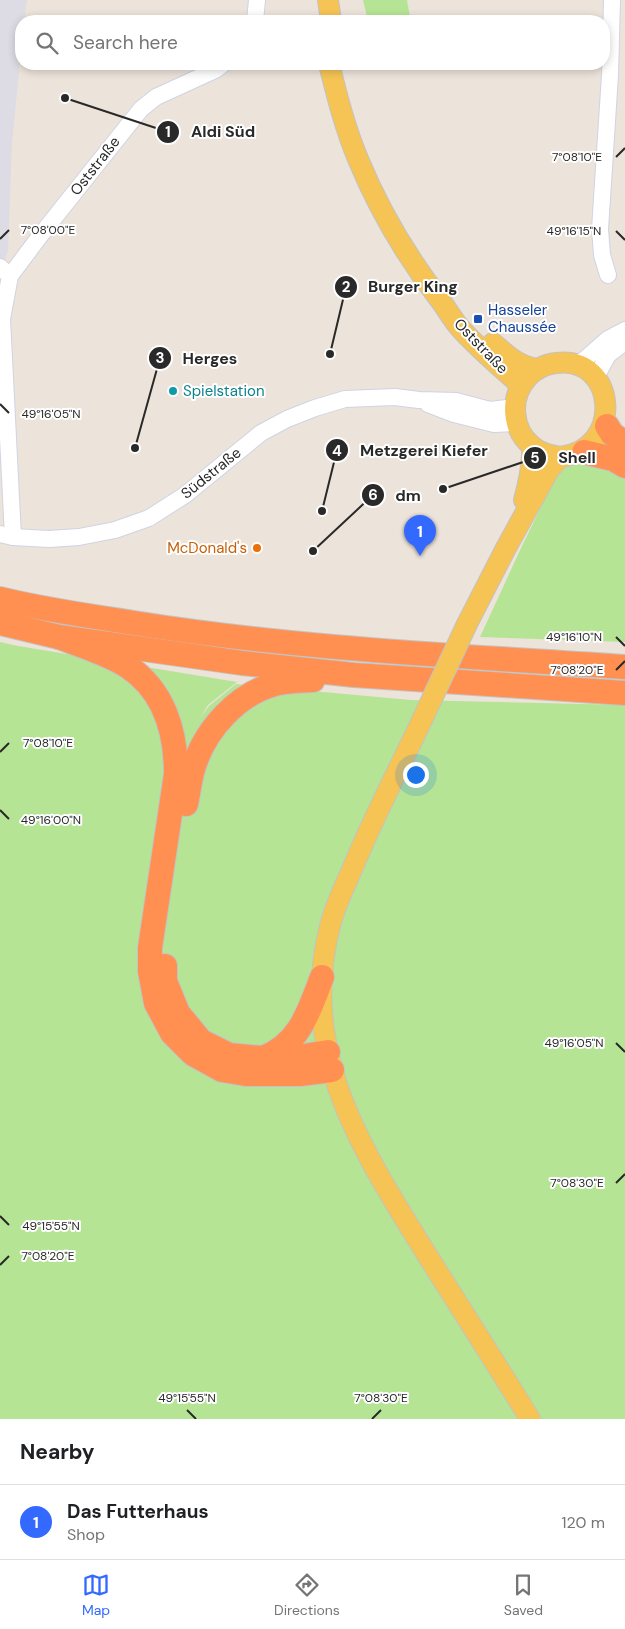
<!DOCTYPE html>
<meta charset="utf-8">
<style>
body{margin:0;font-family:"DM Sans",sans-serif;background:#f2f2f2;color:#202124}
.you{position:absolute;left:415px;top:774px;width:18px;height:18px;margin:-12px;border:4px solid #fff;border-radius:50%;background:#1a73e8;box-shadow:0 0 0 8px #1a73e833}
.badge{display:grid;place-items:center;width:32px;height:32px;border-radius:50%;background:#3469ff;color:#fff;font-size:16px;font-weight:700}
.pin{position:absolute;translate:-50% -41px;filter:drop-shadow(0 1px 2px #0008)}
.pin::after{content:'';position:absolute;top:26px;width:18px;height:15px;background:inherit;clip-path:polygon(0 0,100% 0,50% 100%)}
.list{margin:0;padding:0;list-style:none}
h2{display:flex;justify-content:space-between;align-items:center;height:65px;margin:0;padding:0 20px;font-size:21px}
h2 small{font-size:16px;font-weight:400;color:#757577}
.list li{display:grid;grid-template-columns:32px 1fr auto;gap:15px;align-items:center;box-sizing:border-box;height:75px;padding:0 20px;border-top:1px solid #e0e0e0}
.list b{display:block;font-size:19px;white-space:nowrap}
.list p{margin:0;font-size:16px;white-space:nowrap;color:#757577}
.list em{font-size:16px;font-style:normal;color:#757577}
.icon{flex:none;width:28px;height:28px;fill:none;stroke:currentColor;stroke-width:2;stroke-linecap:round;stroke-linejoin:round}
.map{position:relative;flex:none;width:625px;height:1419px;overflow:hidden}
.search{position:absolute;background:#fff;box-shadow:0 2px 8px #0003;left:15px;right:15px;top:15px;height:55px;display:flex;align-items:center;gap:12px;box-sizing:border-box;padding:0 18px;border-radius:20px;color:#757577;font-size:19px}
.sheet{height:140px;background:#fff}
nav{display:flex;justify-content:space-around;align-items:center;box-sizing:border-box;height:70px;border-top:1px solid #e0e0e0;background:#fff;font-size:14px;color:#757577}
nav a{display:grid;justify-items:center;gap:2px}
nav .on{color:#3469ff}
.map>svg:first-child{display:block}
.industrial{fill:#dddbe4}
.green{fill:#b5e594}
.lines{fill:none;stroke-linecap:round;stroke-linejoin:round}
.minor-casing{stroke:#cfd4e3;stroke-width:18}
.major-casing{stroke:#c3c3c3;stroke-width:22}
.highway-casing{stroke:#c3c3c3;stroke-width:26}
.minor{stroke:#fff;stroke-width:16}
.major{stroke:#f6c455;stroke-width:20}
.highway{stroke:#ff9052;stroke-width:24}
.major-bridge-casing{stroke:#c3c3c3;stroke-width:22;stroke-linecap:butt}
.major-bridge{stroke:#f6c455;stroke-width:20}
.ticks{fill:none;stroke:#292929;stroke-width:2}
.transit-dot{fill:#1a4fb4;stroke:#fff;stroke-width:2}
.culture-dot{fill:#0f9aa8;stroke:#fff;stroke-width:2}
.food-dot{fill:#e8710a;stroke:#fff;stroke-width:2}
.labels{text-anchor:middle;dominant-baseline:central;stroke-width:4;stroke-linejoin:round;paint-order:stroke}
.street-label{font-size:15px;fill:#292929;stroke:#fff}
.transit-label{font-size:15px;fill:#164399;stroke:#fff;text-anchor:start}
.culture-label{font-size:15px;fill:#0d838f;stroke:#fff;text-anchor:start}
.food-label{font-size:15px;fill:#c56008;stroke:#fff;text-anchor:end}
.ticks-label{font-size:12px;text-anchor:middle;fill:#292929;stroke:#fff;stroke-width:4;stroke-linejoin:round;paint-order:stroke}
.leader{fill:none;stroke:#292929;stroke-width:2}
.callout-dot{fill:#292929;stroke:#fff;stroke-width:2}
.mark-label{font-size:15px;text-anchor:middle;font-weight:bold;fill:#fff}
.callout-label{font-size:16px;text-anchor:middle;font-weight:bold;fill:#292929;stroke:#fff;stroke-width:4;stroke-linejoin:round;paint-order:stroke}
</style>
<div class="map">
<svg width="625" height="1419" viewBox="0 0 625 1419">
<rect width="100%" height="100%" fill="#ece3da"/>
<polygon class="industrial" points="0,0 27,0 24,21 21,21 21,51 12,143 8,251 0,272"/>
<g class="green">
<polygon points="363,0 407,0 410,17 385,21 368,21"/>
<polygon points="589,460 625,471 625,642 480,637 522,546 555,478 565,465 577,464"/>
<polygon points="0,642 18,646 237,682 208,705 200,718 209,706 236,684 411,700 625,705 625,1419 0,1419"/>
</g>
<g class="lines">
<defs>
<g id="minor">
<polyline points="255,21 257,0"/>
<polyline points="0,267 10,276 2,319 13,537"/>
<polyline points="608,275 602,255 600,229 610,75 612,0"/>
<polyline points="10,276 43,232 141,109 156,97 215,70 223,64"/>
<polyline points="575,364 584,360 608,339 625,330"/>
<polyline points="596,377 608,355 625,342"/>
<polyline points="428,404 454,414 494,424 516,423"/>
<polyline points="0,534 13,537 49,539 79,537 115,530 149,518 185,495 261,433 287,419 315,408 345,399 395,397 419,400 456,401 490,410 515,407"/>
</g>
<g id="major">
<polyline points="328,0 331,21"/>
<path d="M 329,64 C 337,96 345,128 358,159 C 379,210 407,257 440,300 C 447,309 453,320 460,328 C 477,347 497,364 516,381 L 520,388"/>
<path d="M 493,343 C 507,355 519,367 538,369"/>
<path d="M 524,500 C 529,482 533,465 532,446"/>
<path d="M 467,624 L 506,548 L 549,470 L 560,457 C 625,450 617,355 556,363 C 545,364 534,370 527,378 C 509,398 512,430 532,446 C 540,453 550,455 560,457"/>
<path d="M 422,720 C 398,771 372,820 351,872 C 343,889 335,907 330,926 C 318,973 319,1022 332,1068 C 349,1132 394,1202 429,1258 C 463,1312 497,1365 530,1419"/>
</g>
<g id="highway">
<polyline points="607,426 612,434 625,443"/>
<polyline points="584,452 613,459 625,466"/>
<path d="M 0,599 C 44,610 89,616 134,623 C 297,649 461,656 625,667"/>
<polyline points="0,623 59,637 242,663 354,675 625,693"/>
<path d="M 59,637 C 81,646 106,653 127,666 C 164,690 176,732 176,774 L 150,948 L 150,971 L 156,1003 L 172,1033 L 193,1054 L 222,1070 L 246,1074 L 300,1074 L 332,1070"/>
<path d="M 186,804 C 189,791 190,776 195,763 C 207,728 238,694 275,684 C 287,681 300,681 313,680"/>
<polyline points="165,966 165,981 178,1013 201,1041 229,1055 261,1058 297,1057 328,1052"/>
<path d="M 263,1058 C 300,1044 309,1011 322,977"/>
</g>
</defs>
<use href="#minor" class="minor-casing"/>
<use href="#major" class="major-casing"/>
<use href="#highway" class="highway-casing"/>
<use href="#minor" class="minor"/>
<use href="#major" class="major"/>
<use href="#highway" class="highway"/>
<defs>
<polyline id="major-bridge" points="422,720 467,624"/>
</defs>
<use href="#major-bridge" class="major-bridge-casing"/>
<use href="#major-bridge" class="major-bridge"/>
</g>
<path class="ticks" d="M 616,157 L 625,148M 616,231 L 625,240M 0,239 L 9,230M 0,404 L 9,413M 616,637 L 625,646M 616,670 L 625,661M 0,752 L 9,743M 0,810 L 9,819M 616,1043 L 625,1052M 616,1183 L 625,1174M 0,1216 L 9,1225M 0,1265 L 9,1256M 187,1410 L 196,1419M 372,1419 L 381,1410"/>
<rect class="transit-dot" x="473" y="314" width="10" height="10" rx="2.5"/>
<circle class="culture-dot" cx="173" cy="391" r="5"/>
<circle class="food-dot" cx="257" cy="548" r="5"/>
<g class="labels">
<g class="street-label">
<text transform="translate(95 166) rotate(-52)">Oststraße</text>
<text transform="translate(481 346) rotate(46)">Oststraße</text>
<text transform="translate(211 473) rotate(-39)">Südstraße</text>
</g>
<g class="transit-label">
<text x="488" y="310">Hasseler<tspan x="488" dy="17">Chaussée</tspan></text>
</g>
<g class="culture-label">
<text x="183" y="391">Spielstation</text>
</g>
<g class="food-label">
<text x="247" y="548">McDonald's</text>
</g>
</g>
<g class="ticks-label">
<text x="577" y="161">7°08'10"E</text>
<text x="48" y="234">7°08'00"E</text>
<text x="574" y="235">49°16'15"N</text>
<text x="51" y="418">49°16'05"N</text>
<text x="574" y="641">49°16'10"N</text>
<text x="577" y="674">7°08'20"E</text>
<text x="48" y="747">7°08'10"E</text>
<text x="51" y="824">49°16'00"N</text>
<text x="574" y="1047">49°16'05"N</text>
<text x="577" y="1187">7°08'30"E</text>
<text x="51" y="1230">49°15'55"N</text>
<text x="48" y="1260">7°08'20"E</text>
<text x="187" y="1402">49°15'55"N</text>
<text x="381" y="1402">7°08'30"E</text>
</g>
<path class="leader" d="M65 98L168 132M330 354L346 287M135 448L160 358M322 511L337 450M443 489L535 458M313 551L373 495"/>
<g class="callout-dot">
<circle cx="65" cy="98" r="5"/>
<circle cx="330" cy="354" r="5"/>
<circle cx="135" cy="448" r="5"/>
<circle cx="322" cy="511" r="5"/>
<circle cx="443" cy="489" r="5"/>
<circle cx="313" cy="551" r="5"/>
<circle cx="168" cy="132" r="12"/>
<circle cx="346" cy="287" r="12"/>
<circle cx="160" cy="358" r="12"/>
<circle cx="337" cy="450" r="12"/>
<circle cx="535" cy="458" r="12"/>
<circle cx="373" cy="495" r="12"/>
</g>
<g class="mark-label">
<text x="168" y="137">1</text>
<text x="346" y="292">2</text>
<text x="160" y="363">3</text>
<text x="337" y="456">4</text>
<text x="535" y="463">5</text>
<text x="373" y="500">6</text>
</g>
<g class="callout-label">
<text x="223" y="137">Aldi Süd</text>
<text x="413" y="292">Burger King</text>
<text x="210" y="364">Herges</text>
<text x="424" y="456">Metzgerei Kiefer</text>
<text x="577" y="463">Shell</text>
<text x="408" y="501">dm</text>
</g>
</svg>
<div class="you"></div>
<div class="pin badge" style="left:420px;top:556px">1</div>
<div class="search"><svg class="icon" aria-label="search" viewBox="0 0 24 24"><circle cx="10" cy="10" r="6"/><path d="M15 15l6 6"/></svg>Search here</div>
</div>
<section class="sheet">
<h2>Nearby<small></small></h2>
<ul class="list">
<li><span class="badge">1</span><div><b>Das Futterhaus</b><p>Shop</p></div><em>120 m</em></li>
</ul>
</section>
<nav>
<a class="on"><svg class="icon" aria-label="map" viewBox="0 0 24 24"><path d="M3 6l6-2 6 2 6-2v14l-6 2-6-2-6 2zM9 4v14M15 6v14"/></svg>Map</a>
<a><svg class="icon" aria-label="directions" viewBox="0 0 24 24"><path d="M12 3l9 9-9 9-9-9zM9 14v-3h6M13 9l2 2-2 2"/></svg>Directions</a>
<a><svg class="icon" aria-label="saved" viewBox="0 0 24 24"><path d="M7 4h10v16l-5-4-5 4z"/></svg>Saved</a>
</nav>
